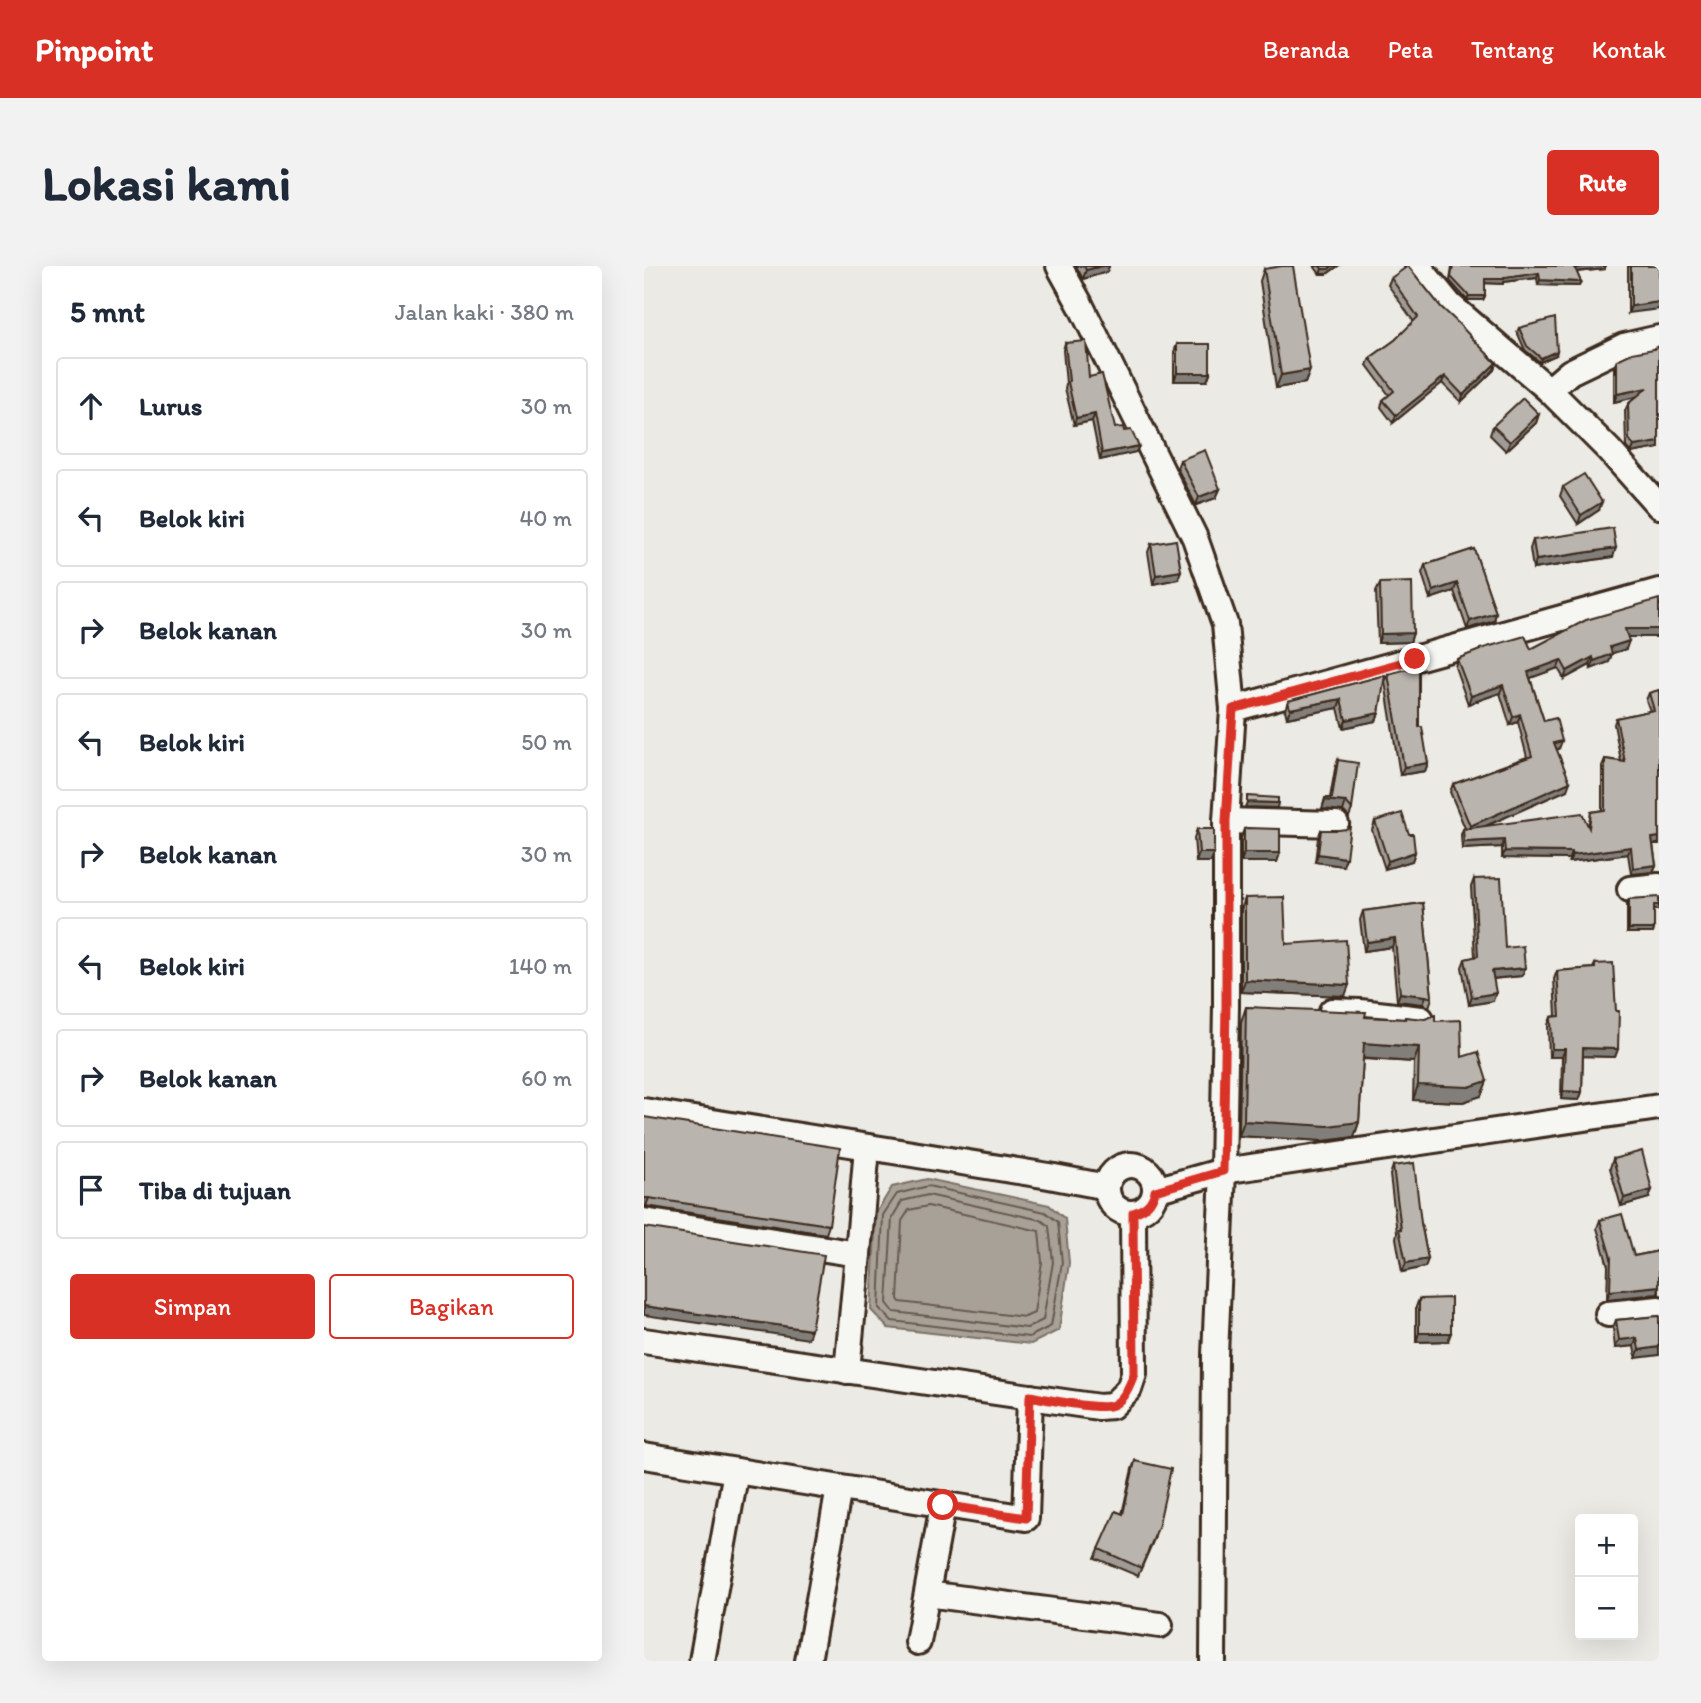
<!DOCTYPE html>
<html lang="id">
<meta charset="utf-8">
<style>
body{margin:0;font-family:Itim,sans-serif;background:#f2f2f3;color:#1f2937}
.controls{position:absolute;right:21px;bottom:21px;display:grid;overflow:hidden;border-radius:7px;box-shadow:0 7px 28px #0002}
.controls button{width:63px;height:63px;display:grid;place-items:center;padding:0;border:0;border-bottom:2px solid #e0e1e3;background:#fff;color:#1f2937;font:35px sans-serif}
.stop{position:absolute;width:21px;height:21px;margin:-16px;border:5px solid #d93025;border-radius:50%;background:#fff}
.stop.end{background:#d93025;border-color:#fff;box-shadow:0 2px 7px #0008}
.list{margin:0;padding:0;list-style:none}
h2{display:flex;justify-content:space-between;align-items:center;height:91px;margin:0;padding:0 28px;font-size:30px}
h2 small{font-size:23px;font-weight:400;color:#747a83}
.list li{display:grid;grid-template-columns:46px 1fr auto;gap:21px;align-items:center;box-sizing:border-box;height:98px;margin:0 14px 14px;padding:0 14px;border:2px solid #e0e1e3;border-radius:7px}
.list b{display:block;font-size:26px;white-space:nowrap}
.list em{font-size:23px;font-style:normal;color:#747a83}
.actions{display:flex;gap:14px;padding:21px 28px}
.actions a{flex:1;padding:16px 0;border:2px solid #d93025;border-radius:7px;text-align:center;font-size:24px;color:#d93025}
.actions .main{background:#d93025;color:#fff}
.icon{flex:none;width:38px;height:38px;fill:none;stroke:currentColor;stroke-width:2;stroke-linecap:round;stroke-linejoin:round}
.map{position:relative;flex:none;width:1015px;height:1395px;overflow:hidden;border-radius:7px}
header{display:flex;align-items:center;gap:42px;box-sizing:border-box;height:98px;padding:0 35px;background:#d93025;color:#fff}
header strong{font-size:33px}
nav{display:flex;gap:38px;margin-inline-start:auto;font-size:24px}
.intro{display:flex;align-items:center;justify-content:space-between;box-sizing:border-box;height:168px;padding:0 42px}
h1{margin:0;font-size:49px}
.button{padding:18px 32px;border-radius:7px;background:#d93025;color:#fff;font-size:24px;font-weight:700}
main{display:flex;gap:42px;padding:0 42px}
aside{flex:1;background:#fff;border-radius:7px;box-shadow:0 7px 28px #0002}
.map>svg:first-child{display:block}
.water{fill:#a8a198;stroke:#7c7167;stroke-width:2}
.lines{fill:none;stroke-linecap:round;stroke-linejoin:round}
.shore{stroke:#675a4f;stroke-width:2}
.minor-casing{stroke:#3b2a1e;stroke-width:30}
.minor{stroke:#f6f6f2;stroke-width:24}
.wall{fill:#a09b96;stroke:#3b2a1e;stroke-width:2}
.shaded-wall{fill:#827e7a;stroke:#3b2a1e;stroke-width:2}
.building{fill:#bab4ae;stroke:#3b2a1e;stroke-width:2}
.route{stroke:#d93025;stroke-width:9}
</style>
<header>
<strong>Pinpoint</strong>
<nav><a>Beranda</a><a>Peta</a><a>Tentang</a><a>Kontak</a></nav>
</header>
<div class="intro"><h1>Lokasi kami</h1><a class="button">Rute</a></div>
<main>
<aside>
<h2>5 mnt<small>Jalan kaki · 380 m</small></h2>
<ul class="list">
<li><svg class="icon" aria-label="ahead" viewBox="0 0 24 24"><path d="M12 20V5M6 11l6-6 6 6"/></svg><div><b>Lurus</b></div><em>30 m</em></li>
<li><svg class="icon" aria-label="left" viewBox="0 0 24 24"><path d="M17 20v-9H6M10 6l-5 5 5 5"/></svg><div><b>Belok kiri</b></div><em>40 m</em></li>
<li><svg class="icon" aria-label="right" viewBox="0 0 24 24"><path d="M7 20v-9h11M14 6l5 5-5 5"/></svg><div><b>Belok kanan</b></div><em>30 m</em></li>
<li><svg class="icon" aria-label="left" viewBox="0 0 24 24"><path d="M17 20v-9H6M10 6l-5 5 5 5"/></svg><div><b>Belok kiri</b></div><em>50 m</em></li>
<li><svg class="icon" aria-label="right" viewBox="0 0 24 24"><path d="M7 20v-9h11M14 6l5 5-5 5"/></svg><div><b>Belok kanan</b></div><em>30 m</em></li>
<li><svg class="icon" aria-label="left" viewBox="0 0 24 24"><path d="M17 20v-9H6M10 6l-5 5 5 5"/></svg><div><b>Belok kiri</b></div><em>140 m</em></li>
<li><svg class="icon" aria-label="right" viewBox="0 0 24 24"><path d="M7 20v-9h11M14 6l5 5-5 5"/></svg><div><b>Belok kanan</b></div><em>60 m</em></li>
<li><svg class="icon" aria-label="arrive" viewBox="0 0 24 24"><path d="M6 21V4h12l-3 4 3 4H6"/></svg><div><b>Tiba di tujuan</b></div></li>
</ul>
<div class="actions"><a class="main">Simpan</a><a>Bagikan</a></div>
</aside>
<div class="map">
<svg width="1015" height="1395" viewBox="0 0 1015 1395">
<rect width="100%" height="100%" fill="#ebeae5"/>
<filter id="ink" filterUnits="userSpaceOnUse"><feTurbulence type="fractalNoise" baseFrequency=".0143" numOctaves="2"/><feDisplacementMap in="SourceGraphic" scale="14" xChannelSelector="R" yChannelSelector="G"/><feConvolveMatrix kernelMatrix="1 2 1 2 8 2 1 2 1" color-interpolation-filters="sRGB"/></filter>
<g filter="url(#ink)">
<polygon class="water" points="283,913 405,939 421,953 425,997 415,1064 387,1078 244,1062 227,1044 232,947 248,921"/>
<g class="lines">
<g class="shore">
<polygon points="284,920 401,946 414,956 418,997 407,1060 385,1071 248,1055 235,1042 239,949 253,928"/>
<polygon points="284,929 397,954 405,960 409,996 399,1054 383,1062 250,1046 243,1037 248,952 258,935"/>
<polygon points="284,940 395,965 398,996 390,1047 381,1051 256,1036 254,1033 258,955 265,944"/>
</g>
<defs>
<g id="minor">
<polyline points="415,0 436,38 551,272 581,358 589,443 582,555 582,740 579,905 571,1089 569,1395"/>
<polyline points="774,0 806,39 905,124 965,184 1015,240"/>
<polyline points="905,124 926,106 980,80 1015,72"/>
<polyline points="589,443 1015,325"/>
<polyline points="582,555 692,558"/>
<polyline points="986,623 1015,620"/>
<polyline points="688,745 716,746 777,753"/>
<polyline points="0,845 405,910 463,921"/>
<circle cx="487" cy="923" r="24"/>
<polyline points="511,924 579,905 1015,841"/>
<polyline points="0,955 214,988 203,1105"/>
<polyline points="214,988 223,881"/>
<polyline points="964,1048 1015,1043"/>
<polyline points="0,1075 455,1141 468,1140 485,1123 490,1108 489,947"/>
<polyline points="0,1190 382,1252 386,1131"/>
<polyline points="283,1328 516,1359"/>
<polyline points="274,1376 299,1239"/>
<polyline points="58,1395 92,1205"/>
<polyline points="164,1395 195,1222"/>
</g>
</defs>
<use href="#minor" class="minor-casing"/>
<use href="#minor" class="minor"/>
</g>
<g class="wall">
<polygon points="432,0 465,0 463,6 439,13"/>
<polygon points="670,0 694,0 683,8 676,8"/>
<polygon points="808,0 961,0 961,3 932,6 937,16 935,20 894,19 893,12 859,16 859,18 841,17 841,30 839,34 823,34 806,15"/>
<polygon points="984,0 1015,0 984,47"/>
<polygon points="620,3 666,104 661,117 632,122 616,15"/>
<polygon points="747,12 797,41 852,97 850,104 817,136 798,117 749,157 737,141 739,134 745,129 723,99 726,92 751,74 770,56 744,19"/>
<polygon points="875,62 912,89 896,96 881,84 873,66"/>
<polygon points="421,77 445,111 471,162 480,165 495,180 492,186 456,194 448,155 430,159 421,122 422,118 419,84"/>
<polygon points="533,78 566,107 563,115 530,115 530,86"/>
<polygon points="1015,80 1015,182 987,187 982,181 981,145 984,138 992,131 970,136 970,101 973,94 1010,83"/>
<polygon points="895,148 892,157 862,185 846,169 849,160"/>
<polygon points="536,194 576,223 572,232 552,239 533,202"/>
<polygon points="919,221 955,244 934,258 916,230"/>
<polygon points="889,274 969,291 889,303 886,283"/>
<polygon points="507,278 534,313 509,318 504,286"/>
<polygon points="830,283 852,347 850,355 823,363 810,325 786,333 778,307 781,299"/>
<polygon points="736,317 769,367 766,376 734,377 732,325"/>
<polygon points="984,371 982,383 968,387 965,396 947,403 946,399 920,413 914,402 886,412 900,455 915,483 912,484 923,524 842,560 944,560 947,546 958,544 958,500 961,493 977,495 970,458 972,452 1006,445 1002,434 1005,427 1015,424 1015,578 1009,578 1012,599 1009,606 987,608 984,588 925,596 925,593 858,592 858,581 818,583 817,569 819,563 821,562 806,526 809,518 883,491 874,456 866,459 856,427 824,438 811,401 813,393 835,385 836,383 887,383"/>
<polygon points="744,408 775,461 784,497 781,505 756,509 741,416"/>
<polygon points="741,409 735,447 732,455 699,462 694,442 643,452 641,444 644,435"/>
<polygon points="694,494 708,543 705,551 699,545 678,543 681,532 686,532 691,503"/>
<polygon points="731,555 771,586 768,595 741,603 728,564"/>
<polygon points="553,563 570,587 567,596 552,596 550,572"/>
<polygon points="600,563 636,587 633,596 597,596 597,572"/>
<polygon points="677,564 699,600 671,596 674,572"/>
<polygon points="830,613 861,682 878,710 849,713 849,735 825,739 818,701 821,693 831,691 827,621"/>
<polygon points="601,632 642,678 701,730 597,726 597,644"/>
<polygon points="985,633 1015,644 1010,644 1010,663 1009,667 983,667 983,637"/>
<polygon points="779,637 788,732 785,741 779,738 753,735 748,681 720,685 716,654 719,645"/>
<polygon points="951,698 974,783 971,791 939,790 938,826 935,834 917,833 918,791 905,791 904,759 907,751 912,750 910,713 913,705 949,702"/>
<polygon points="602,741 760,753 761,751 791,755 818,791 843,815 837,830 819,836 769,834 770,796 719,793 715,856 710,871 679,875 595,870 597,756"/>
<polygon points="0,851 185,959 182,968 2,940"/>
<polygon points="969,893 1005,932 977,940 966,902"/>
<polygon points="749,900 777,957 784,993 781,1001 758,1006 752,972 753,967 746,909"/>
<polygon points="956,954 990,990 1015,985 1015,1028 963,1033 964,1000 953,962"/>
<polygon points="775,1033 804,1075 772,1076 772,1041"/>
<polygon points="1015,1050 992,1092 990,1080 971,1082 969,1062 972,1054"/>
<polygon points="491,1195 511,1271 494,1310 451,1292 455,1283 478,1248 488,1203"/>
</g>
<g class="shaded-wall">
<polygon points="458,0 465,0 463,6 439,13 442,4"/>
<polygon points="688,0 694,0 683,8 676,8 678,3"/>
<polygon points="945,0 961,0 961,3 929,6 931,2"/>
<polygon points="895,7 893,12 859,16 859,18 839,17 841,13 860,12"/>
<polygon points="896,14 937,16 935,20 894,19"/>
<polygon points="825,30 841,30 839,34 823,34"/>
<polygon points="1015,36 1015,43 984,47 987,40"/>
<polygon points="913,85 912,89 896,96 897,92"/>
<polygon points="852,97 850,104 817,136 819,129"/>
<polygon points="666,104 661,117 632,122 637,109"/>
<polygon points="533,107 566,107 563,115 530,115"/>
<polygon points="801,110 798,117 749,157 752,149"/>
<polygon points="1003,122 1000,129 970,136 973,128"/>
<polygon points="451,148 448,155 430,159 432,152"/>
<polygon points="895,148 892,157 862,185 866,176"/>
<polygon points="1015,176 1015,182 987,187 990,180"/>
<polygon points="495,180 492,186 456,194 458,187"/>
<polygon points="576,223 572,232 552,239 555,231"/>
<polygon points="958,236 955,244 934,258 937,249"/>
<polygon points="972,282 969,291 889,303 892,294"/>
<polygon points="537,305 534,313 509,318 512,309"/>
<polygon points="813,317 810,325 786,333 789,325"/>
<polygon points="852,347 850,355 823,363 826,355"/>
<polygon points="981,363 1015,363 1015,371 978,371"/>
<polygon points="769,367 766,376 734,377 737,368"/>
<polygon points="985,375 982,383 963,389 966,381"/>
<polygon points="968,388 965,396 947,403 950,395"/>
<polygon points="949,391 946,399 920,413 923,405"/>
<polygon points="917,394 914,402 881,414 884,406"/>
<polygon points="859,419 856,427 824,438 827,430"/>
<polygon points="697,433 694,442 643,452 646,443"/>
<polygon points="735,447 732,455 699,462 702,454"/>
<polygon points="876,448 874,456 866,459 869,451"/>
<polygon points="918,475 915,483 907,485 910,477"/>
<polygon points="784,497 781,505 756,509 760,501"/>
<polygon points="926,516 923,524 823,568 826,560"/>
<polygon points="681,534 702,536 699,545 678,543"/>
<polygon points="603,536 634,537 633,542 601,541"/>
<polygon points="1015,571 1015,578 1006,578 1008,572"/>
<polygon points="860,574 858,581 818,583 820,576"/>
<polygon points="987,581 984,588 925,596 928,589"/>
<polygon points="861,585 927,586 925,593 858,592"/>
<polygon points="771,586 768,595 741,603 744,595"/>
<polygon points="555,587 570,587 567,596 552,596"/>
<polygon points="600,587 636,587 633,596 597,596"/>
<polygon points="674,588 702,592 699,600 671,596"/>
<polygon points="1012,599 1009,606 987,608 989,602"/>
<polygon points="1010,639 1015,639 1015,644 1009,644"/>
<polygon points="985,663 1010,663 1009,667 983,667"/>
<polygon points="751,672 748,681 720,685 723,676"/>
<polygon points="881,702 878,710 845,713 848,705"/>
<polygon points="601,714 705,719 701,730 597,726"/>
<polygon points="756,727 782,730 779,738 753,735"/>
<polygon points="852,727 849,735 825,739 828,731"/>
<polygon points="720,777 775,781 770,796 714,792"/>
<polygon points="939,782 974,783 971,791 937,790"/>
<polygon points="908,783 921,783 918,791 905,791"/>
<polygon points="843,815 837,830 819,836 769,834 774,819"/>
<polygon points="919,825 938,826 935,834 917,833"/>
<polygon points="600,855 715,856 710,871 679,875 595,870"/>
<polygon points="1008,924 1005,932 977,940 980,932"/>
<polygon points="0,932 5,932 2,940 0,941"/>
<polygon points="784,993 781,1001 758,1006 762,997"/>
<polygon points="1015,1020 1014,1028 963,1033 966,1025"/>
<polygon points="0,1040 167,1064 164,1073 0,1049"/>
<polygon points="775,1067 807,1067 804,1075 772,1076"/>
<polygon points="993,1072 990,1080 971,1082 975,1074"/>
<polygon points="1015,1081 1015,1089 992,1092 995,1084"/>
</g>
<g class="building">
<polygon points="440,0 458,0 442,4"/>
<polygon points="638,0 649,0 666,104 637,109 620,3"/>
<polygon points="676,0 688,0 685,3 678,3"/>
<polygon points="764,0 797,41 811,54 852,97 819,129 801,110 752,149 739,134 750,125 726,92 751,74 774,51 747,12"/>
<polygon points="809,0 945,0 931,2 937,16 896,14 895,7 860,12 860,13 841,13 841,30 825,30 807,11"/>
<polygon points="987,0 1015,0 1015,36 987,40"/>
<polygon points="911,52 913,85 897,92 883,80 875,62"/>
<polygon points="442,75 445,111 458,108 471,162 479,161 480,165 487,164 495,180 458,187 451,148 432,152 424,116 425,115 421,77"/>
<rect x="533" y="78" width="33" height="29"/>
<polygon points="1015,80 1015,176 990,180 985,173 984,138 1003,122 973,128 973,94 988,87 1010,83 1010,82"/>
<polygon points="879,132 895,148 866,176 849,160"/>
<polygon points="561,184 576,223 555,231 536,194"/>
<polygon points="940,208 958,236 937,249 919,221"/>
<polygon points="969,262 972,282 892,294 889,274"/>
<polygon points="532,274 537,305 512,309 507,278"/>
<polygon points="830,283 852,347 826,355 813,317 789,325 781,299"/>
<polygon points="768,316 769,367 737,368 736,317"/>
<polygon points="1015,333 1015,363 981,363 985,375 966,381 968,388 950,395 949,391 923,405 917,394 884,406 900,455 912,452 918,475 910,477 926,516 826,560 809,518 888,490 876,448 869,451 859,419 827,430 813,393 836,384 836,383 881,370 887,383 942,354"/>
<polygon points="775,400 775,461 778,461 784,497 760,501 744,408"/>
<polygon points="741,409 735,447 702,454 697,433 646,443 644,435"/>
<polygon points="1015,424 1015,571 1008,572 1012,599 989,602 987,581 928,589 927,586 861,585 860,574 820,576 819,563 938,547 945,562 947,546 961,544 961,493 981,496 972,452 1010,444 1005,427"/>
<polygon points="694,494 714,497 708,543 702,536 681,534 681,532 688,532"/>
<polygon points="603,530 634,532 634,537 603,536"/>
<polygon points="758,547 765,568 769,568 771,586 744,595 731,555"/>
<polygon points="706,559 702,592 674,588 677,564 695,564 702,563"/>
<polygon points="603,562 636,563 636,587 600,587 600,563"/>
<polygon points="553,563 570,563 570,587 555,587"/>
<polygon points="857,612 861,682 879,680 881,702 848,705 852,727 828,731 821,693 834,690 830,613"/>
<polygon points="640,631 642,678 702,674 705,719 601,714 601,632"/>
<polygon points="1015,631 1015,639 1010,639 1010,663 985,663 985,633"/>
<polygon points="779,637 788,732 782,730 756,727 751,672 723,676 719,645"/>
<polygon points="969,697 972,745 975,745 974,783 939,782 938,826 919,825 921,783 908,783 907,751 916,750 913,705 951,702 951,698"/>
<polygon points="602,741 720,746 722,746 721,751 761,753 761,751 781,753 791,749 791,755 817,754 818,791 834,786 843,815 825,821 774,819 775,781 720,777 715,856 684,860 600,855"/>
<polygon points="0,851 196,882 185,959 5,932 0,932"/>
<polygon points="998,885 1008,924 980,932 969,893"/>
<polygon points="770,897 777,957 784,993 762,997 755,963 757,963 749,900"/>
<polygon points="978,948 990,990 1015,985 1015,1020 966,1025 967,992 956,954"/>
<polygon points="0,961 180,989 167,1064 0,1040"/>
<polygon points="807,1032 807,1067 775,1067 775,1033"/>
<polygon points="1015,1050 1015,1081 995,1084 993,1072 975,1074 972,1054"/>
<polygon points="491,1195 527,1203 514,1262 497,1302 455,1283 472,1245 479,1248"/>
</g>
</g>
<g class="lines" filter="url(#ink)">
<path class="route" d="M 299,1239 L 382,1252 L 386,1130 C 401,1133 457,1145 469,1139 C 480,1134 486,1119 490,1108 L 489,947 C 502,943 508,937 511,925 L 579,905 L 582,740 L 582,555 L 589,443 L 771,393"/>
</g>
</svg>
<div class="controls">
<button>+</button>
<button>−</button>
</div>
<div class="stop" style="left:299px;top:1239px"></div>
<div class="stop end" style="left:771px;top:393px"></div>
</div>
</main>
